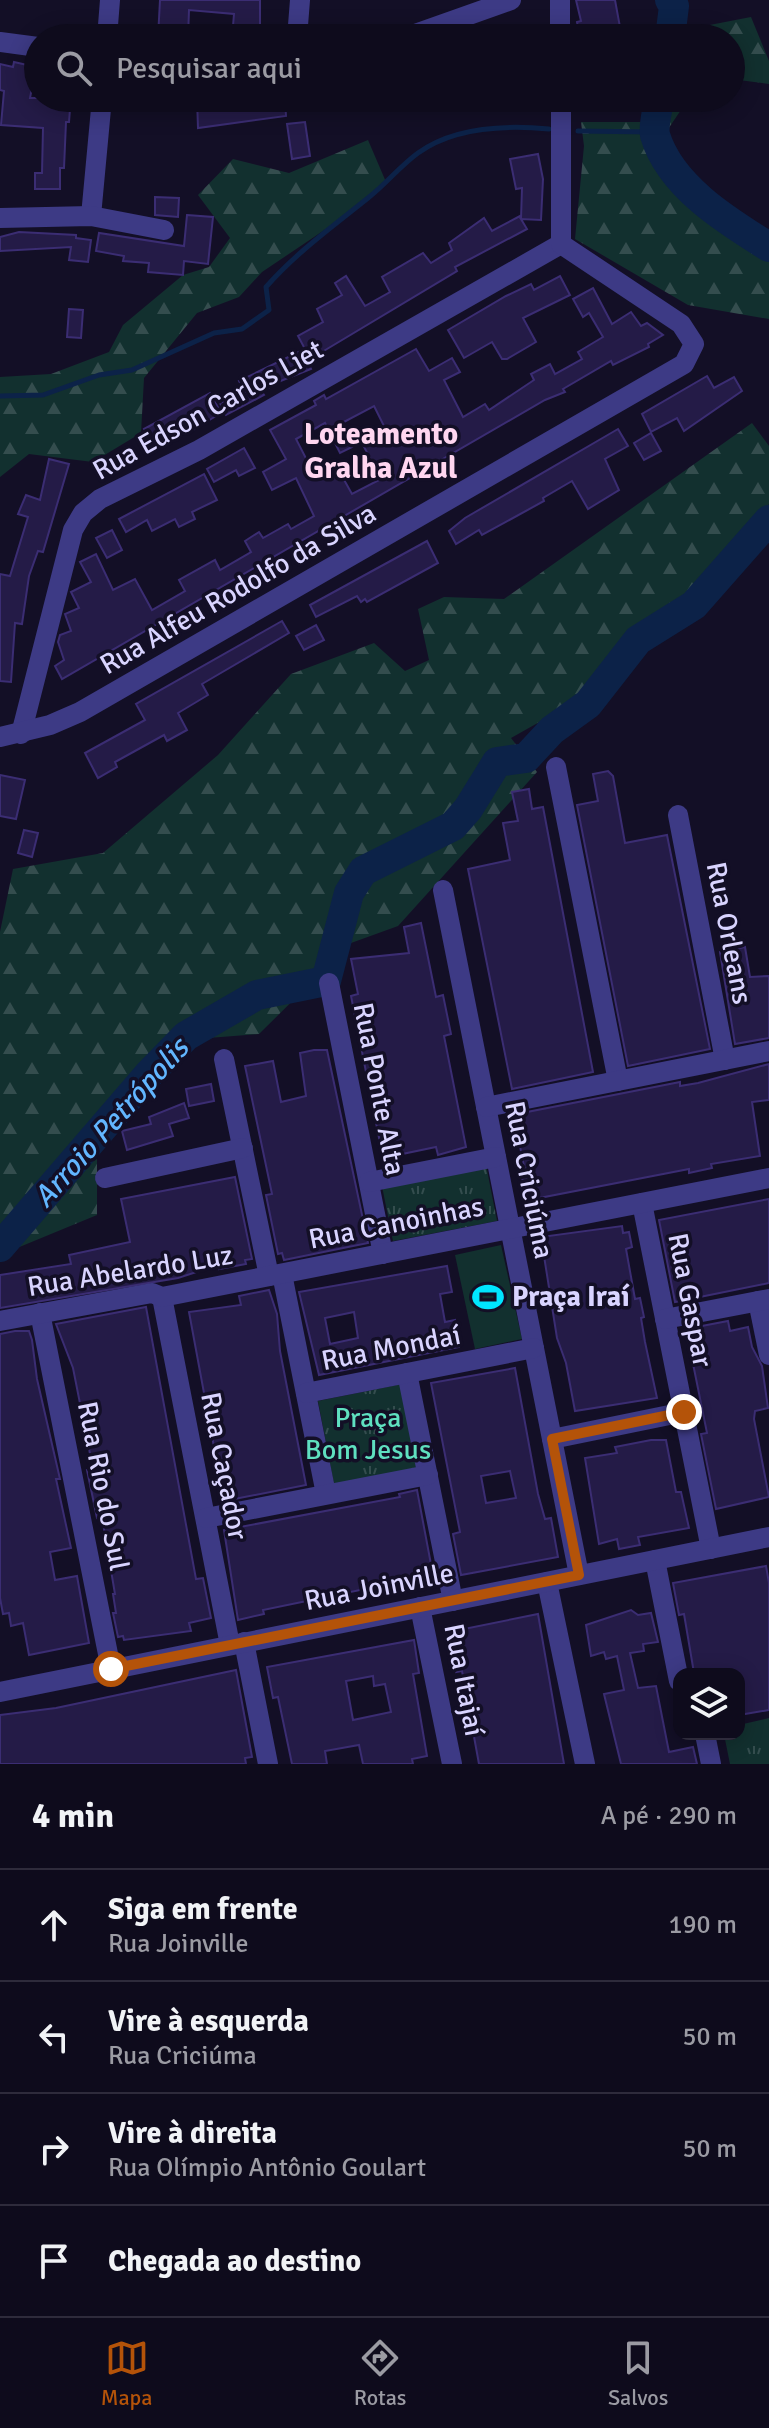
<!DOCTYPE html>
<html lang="pt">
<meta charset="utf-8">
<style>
body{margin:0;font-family:Signika,sans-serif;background:#171425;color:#f1f3f6}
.controls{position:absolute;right:24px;bottom:24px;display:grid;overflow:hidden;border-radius:16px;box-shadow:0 4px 20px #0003}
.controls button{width:72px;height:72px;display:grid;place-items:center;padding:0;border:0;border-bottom:2px solid #2e2b3b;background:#0e0b1c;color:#f1f3f6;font:40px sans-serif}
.stop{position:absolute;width:24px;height:24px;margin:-18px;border:6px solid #b45309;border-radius:50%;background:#fff}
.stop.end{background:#b45309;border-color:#fff;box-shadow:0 2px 8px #0008}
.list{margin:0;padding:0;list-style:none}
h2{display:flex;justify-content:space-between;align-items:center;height:104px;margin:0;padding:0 32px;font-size:34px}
h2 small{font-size:26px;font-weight:400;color:#9b9ba3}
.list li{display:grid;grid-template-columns:52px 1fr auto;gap:24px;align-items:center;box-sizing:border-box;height:112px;padding:0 32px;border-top:2px solid #2e2b3b}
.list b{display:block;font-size:30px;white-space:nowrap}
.list p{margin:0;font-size:26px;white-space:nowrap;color:#9b9ba3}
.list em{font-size:26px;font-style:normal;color:#9b9ba3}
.icon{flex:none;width:44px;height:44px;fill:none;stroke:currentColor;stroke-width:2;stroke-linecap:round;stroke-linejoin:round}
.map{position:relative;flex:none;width:769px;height:1764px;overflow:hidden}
.search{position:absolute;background:#0e0b1c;box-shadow:0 4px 20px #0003;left:24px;right:24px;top:24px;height:88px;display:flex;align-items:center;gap:20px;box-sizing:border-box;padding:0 28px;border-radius:44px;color:#9b9ba3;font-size:30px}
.sheet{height:552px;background:#0e0b1c}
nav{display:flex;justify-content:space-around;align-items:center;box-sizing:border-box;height:112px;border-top:2px solid #2e2b3b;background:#0e0b1c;font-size:22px;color:#9b9ba3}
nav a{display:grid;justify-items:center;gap:4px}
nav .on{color:#b45309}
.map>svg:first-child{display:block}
.grass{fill:url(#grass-tufts)}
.forest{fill:url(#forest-firs)}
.pitch{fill:#12302f}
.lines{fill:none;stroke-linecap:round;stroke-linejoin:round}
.stream{stroke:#0c2248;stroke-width:5}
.river{stroke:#0c2248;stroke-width:30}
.building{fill:#241b47;stroke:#3b2d73;stroke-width:2;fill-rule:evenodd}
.minor{stroke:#3d3a85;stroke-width:20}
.route{stroke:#b45309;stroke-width:10}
.labels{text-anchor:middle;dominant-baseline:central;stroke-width:7;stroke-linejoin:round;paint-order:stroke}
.street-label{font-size:28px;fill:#d9d4ff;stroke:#130f26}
.poi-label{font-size:28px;font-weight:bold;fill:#d9d4ff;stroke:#130f26;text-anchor:start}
.park-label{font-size:28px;fill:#5fe0c0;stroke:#130f26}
.neighbourhood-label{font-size:30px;font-weight:bold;fill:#ffd6f0;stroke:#130f26}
.water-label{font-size:30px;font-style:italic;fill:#62b6ff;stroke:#130f26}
</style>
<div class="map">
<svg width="769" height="1764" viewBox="0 0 769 1764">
<defs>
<pattern id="grass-tufts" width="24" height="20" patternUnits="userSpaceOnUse" patternTransform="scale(2)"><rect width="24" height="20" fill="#12302f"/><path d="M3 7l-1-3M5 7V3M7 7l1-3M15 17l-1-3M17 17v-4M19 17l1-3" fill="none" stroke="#344d4e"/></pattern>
<pattern id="forest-firs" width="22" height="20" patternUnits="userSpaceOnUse" patternTransform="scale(2)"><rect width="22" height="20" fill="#12302f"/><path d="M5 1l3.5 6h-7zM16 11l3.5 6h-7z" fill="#344d4e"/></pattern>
</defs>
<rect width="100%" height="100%" fill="#130f26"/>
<g class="grass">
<polygon points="486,1165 497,1221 393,1241 382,1186"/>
<polygon points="402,1384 419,1468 334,1484 318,1401"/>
<polygon points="769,1718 769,1764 730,1764 724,1734 739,1734 739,1725"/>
</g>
<g class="forest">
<polygon points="751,17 769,61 769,84 731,79 731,38 656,38 656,31 684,30"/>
<polygon points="654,98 689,98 654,150 667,176 769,244 769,319 688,305 575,239 584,146 581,122 649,122"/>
<polygon points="368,140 386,182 369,200 262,272 239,297 197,313 144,378 141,433 93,462 29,454 0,477 0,377 51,374 109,352 123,325 183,275 209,267 230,238 198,195 233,159 289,173"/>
<polygon points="752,423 769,446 769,504 735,549 662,620 631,637 582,698 511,738 537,772 398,926 351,943 259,1034 195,1039 97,1149 97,1215 0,1255 0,932 13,869 103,853 218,755 291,674 374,643 405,671 429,660 418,609 444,597 504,599"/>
</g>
<polygon class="pitch" points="501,1245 522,1339 475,1349 455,1255"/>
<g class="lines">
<g class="stream">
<polyline points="578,131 654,132"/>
<path d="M 0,396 L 43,395 L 99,375 L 132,370 L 214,333 L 242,329 L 269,310 L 266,287 C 297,252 332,227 368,198 C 386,184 400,166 418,153 C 455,126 506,125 549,129"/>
</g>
<g class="river">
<polyline points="670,0 674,6 670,38"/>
<path d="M 659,98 C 658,109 653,125 655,135 C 670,186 727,221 769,247"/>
<polyline points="0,1247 148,1075 186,1036 257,995 326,981 349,893 363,871 453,826 468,809 497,762 526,758 552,730 588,704 638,640 694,605 769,520"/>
</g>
</g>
<g class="building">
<polygon points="160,0 260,0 260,38 232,38 234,14 189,10 188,38 158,38"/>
<polygon points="576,0 615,0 622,38 580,38 577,22 581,21"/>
<polygon points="14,62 36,67 30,98 57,98 55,107 70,109 69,122 66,122 64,168 60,168 60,189 35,189 35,173 42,173 43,128 1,125 4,91 0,90 0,64 13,67"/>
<polygon points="197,98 285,98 286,116 198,128"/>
<polygon points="305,122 310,156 292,159 287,124"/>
<polygon points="538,154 543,179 541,220 521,219 527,229 455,267 457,271 317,355 319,358 308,363 311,369 278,382 262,392 264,395 226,415 220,403 245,392 239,381 305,349 298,336 323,322 317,309 342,295 335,283 346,276 365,306 390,292 382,277 423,253 431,263 452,250 449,243 484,218 492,231 520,216 521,219 522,188 516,189 510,159"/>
<polygon points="155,197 179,198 178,217 155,215"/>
<polygon points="187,215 213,217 208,264 184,261 183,275 148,272 149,263 123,261 124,256 96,251 99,233 184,246"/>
<polygon points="19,232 76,235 76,238 91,240 88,262 69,260 71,247 0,251 0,237"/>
<polygon points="560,276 570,295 523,318 536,342 507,359 502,359 492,342 464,358 448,330 506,296 531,284 534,290"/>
<path d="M 593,288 L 612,324 L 631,312 L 641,326 L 647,323 L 663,335 L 648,344 L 649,347 L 613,365 L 611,361 L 563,389 L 565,392 L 545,400 L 62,679 L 55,666 L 64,660 L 58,642 L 60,635 L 71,631 L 65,614 L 79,608 L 71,592 L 91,582 L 80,562 L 96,554 L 113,590 L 135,579 L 152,610 L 185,591 L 179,580 L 215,560 L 220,570 L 251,552 L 245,541 L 259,532 L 263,538 L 288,524 L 291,529 L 314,516 L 296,478 L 272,490 L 263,472 L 286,459 L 270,430 L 316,405 L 314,401 L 324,395 L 326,399 L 416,349 L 429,371 L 452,358 L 460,372 L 444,380 L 463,417 L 485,404 L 489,410 L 534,380 L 531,374 L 550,364 L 555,374 L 582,359 L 578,352 L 603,337 L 589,313 L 583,317 L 573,299 ZM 374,406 L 387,432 L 363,445 L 381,479 L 352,494 L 334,462 L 314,474 L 296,439 L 325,423 L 340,453 L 352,447 L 340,424 Z"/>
<polygon points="69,309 83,310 81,338 67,337"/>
<polygon points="707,376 714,388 734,377 742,391 684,431 677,418 651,432 642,414"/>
<polygon points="210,393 221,413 188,433 184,428 153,445 144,429"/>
<polygon points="618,429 628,446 605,459 619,490 588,509 572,481 543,498 544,501 482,535 479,530 456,544 449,531 465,518"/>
<polygon points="651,433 661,451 644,460 634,443"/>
<polygon points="244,448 255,468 239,476 236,470 214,482 207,469"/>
<polygon points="49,459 69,464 43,552 38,551 29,576 22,624 15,623 11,682 0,681 0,574 10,576 28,517 18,514 26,495 40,500"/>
<polygon points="204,474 217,500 192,512 195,519 179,527 175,519 152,531 147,520 126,532 119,519"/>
<polygon points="112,530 122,550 107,558 96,538"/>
<polygon points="427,541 438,563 367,602 365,599 361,602 357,596 316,617 310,605"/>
<polygon points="282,621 289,633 202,684 208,695 178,713 187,730 167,741 164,735 115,762 117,767 98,778 85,753 145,720 136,704"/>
<polygon points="316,625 324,640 304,650 296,636"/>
<polygon points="608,771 613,776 625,843 667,835 710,1049 628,1066 577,805 598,801 593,774"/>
<polygon points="0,775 25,780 16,819 0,816"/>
<polygon points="529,789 532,809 543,807 593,1072 512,1089 468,869 510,860 503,823 518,821 512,792"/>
<polygon points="24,830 38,833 32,857 18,853"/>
<polygon points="421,923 436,997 443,995 451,1034 444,1036 466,1147 438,1155 436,1147 383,1158 351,996 358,994 351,959 409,953 404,927"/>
<polygon points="745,947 750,977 769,976 769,1038 735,1044 720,952"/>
<polygon points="314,1050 327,1050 368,1243 284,1260 282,1253 278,1254 266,1195 272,1194 245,1066 273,1061 281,1102 306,1096 300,1053"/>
<polygon points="769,1064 769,1100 752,1102 760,1156 711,1164 712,1168 689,1173 689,1169 534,1199 532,1191 525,1193 522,1177 526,1176 514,1117 517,1114 680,1082 680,1086 698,1083"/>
<polygon points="211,1084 214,1101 189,1106 186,1089"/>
<polygon points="184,1103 189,1118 169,1124 173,1136 127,1150 122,1131 151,1124 149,1117"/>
<polygon points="235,1177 252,1259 245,1260 246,1264 219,1269 218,1265 178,1278 0,1308 0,1275 71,1264 69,1255 130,1242 121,1199"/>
<polygon points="769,1199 769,1283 675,1302 659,1220"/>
<polygon points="622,1226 623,1233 629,1232 632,1247 626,1249 635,1299 640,1298 644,1317 641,1318 645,1342 657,1398 575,1411 566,1363 557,1338 541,1237"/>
<path d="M 447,1266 L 452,1292 L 440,1294 L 445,1322 L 455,1320 L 459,1347 L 319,1375 L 299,1292 ZM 354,1312 L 358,1338 L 330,1344 L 325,1318 Z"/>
<polygon points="269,1290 277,1314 280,1351 306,1485 224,1501 189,1312 241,1305 239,1296"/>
<polygon points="146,1307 196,1579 203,1578 211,1618 189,1623 191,1631 124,1640 123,1636 118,1637 113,1613 116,1613 113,1594 115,1594 102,1517 97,1518 87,1470 93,1469 73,1368 56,1324"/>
<polygon points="728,1321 730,1331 748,1327 752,1347 762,1366 768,1408 755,1411 754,1419 769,1497 716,1509 701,1434 707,1433 686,1329"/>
<polygon points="15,1331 29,1331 32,1340 37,1379 60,1479 56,1479 71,1548 50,1552 55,1580 77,1576 89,1643 29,1655 23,1623 11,1626 9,1613 3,1614 0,1598 0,1334"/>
<path d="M 515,1368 L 538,1494 L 545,1519 L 551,1518 L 558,1557 L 461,1575 L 453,1534 L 460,1532 L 431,1383 ZM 510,1471 L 516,1498 L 486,1503 L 481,1476 Z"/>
<polygon points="651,1440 666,1440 676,1492 681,1492 689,1528 638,1537 640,1545 619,1549 617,1539 599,1544 585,1458 617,1453 615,1447"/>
<polygon points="417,1490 433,1575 263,1610 264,1614 238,1620 224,1530 400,1497 399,1494"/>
<polygon points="766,1566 769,1583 769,1710 739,1715 739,1674 694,1673 684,1614 679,1615 673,1583"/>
<polygon points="631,1610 638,1615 651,1613 658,1642 643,1644 644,1651 630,1653 638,1688 656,1686 669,1752 693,1747 697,1764 621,1764 604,1694 624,1690 617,1656 606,1659 604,1652 591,1656 586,1625"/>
<polygon points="538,1614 564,1764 479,1764 462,1671 456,1672 449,1632"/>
<path d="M 414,1640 L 419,1673 L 413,1674 L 427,1756 L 412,1759 L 413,1764 L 363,1764 L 359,1745 L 325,1751 L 327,1764 L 292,1764 L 278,1697 L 273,1698 L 267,1667 ZM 373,1676 L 374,1686 L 385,1684 L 391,1712 L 353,1720 L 346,1681 Z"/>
<polygon points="236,1670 252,1757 245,1758 246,1764 0,1764 0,1715 56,1708"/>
</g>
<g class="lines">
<g class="minor">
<polyline points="560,0 560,38"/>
<polyline points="107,38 110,0"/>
<polyline points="297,38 300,0"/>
<polyline points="404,38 511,0"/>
<polyline points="0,42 38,47"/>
<polyline points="91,216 102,98"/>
<polyline points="0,218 91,216 164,230"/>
<polyline points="21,734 73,530 83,513 100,499 199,450 561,244"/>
<polyline points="0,737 50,725 80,712 684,364 694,344 681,324 561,244 561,98"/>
<polyline points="556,767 618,1081"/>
<polyline points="678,815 725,1060"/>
<polyline points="443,890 579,1575"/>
<polyline points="329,983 383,1254"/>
<polyline points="224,1059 269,1276"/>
<polyline points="486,1107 769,1051"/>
<polyline points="105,1178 243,1148"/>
<polyline points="369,1182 496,1157"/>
<polyline points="642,1203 711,1549"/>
<polyline points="282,1274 326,1494"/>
<polyline points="162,1297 230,1645"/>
<polyline points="758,1301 769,1355"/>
<polyline points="40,1313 111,1669"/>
<polyline points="665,1319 769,1299"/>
<polyline points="0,1321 152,1293 162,1297 769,1178"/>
<polyline points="407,1373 453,1601"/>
<polyline points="306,1393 534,1348"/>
<polyline points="552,1439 684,1412"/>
<polyline points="206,1518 428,1475"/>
<polyline points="655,1560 679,1681"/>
<polyline points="547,1582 585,1764"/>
<polyline points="420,1607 452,1764"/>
<polyline points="244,1642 268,1764"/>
<polyline points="0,1692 769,1537"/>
<polyline points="705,1734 711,1764"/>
</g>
</g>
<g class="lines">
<polyline class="route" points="111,1669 579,1575 552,1439 684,1412"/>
</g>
<defs>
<symbol id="stadium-bare" viewBox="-9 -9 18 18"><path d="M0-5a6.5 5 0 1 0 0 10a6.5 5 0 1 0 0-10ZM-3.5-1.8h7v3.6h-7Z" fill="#00e5ff" stroke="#130f26" stroke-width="2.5" paint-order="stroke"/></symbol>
</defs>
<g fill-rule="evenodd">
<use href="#stadium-bare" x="466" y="1275" width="44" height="44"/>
</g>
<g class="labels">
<g class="street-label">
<text transform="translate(208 410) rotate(-29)">Rua Edson Carlos Liet</text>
<text transform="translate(238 589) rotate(-30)">Rua Alfeu Rodolfo da Silva</text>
<text transform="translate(729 933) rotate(79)">Rua Orleans</text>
<text transform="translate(379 1089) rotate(79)">Rua Ponte Alta</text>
<text transform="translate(529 1180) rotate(79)">Rua Criciúma</text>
<text transform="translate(396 1223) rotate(-11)">Rua Canoinhas</text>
<text transform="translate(130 1271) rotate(-9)">Rua Abelardo Luz</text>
<text transform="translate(690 1300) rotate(79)">Rua Gaspar</text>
<text transform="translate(391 1348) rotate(-11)">Rua Mondaí</text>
<text transform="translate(224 1466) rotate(79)">Rua Caçador</text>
<text transform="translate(103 1486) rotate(79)">Rua Rio do Sul</text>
<text transform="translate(379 1587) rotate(-11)">Rua Joinville</text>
<text transform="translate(464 1680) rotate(79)">Rua Itajaí</text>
</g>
<g class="poi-label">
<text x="512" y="1297">Praça Iraí</text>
</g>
<g class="park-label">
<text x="368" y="1418">Praça<tspan x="368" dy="32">Bom Jesus</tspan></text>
</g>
<g class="neighbourhood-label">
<text x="381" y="434">Loteamento<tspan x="381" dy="34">Gralha Azul</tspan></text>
</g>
<g class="water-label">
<text transform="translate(111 1123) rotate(-48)">Arroio Petrópolis</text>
</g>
</g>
</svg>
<div class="controls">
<button><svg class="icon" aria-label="layers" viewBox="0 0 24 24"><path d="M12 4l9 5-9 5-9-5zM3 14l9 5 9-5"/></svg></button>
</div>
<div class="stop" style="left:111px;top:1669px"></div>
<div class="stop end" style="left:684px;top:1412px"></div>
<div class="search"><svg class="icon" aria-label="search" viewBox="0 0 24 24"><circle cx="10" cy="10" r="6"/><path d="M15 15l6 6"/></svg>Pesquisar aqui</div>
</div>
<section class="sheet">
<h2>4 min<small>A pé · 290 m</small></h2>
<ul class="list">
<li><svg class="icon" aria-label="ahead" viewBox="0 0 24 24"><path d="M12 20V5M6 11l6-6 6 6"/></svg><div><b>Siga em frente</b><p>Rua Joinville</p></div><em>190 m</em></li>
<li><svg class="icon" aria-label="left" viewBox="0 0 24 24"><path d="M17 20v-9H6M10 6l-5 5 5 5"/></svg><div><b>Vire à esquerda</b><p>Rua Criciúma</p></div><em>50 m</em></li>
<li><svg class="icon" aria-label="right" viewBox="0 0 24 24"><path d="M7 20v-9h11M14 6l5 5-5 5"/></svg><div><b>Vire à direita</b><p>Rua Olímpio Antônio Goulart</p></div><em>50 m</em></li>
<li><svg class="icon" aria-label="arrive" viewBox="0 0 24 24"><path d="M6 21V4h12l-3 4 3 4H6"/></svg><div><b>Chegada ao destino</b></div></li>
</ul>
</section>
<nav>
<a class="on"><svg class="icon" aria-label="map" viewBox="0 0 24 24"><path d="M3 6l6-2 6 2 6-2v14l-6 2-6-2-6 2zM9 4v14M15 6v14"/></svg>Mapa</a>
<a><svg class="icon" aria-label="directions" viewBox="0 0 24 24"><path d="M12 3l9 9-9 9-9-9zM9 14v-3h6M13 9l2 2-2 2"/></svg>Rotas</a>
<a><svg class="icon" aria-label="saved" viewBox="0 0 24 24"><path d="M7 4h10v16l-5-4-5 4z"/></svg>Salvos</a>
</nav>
